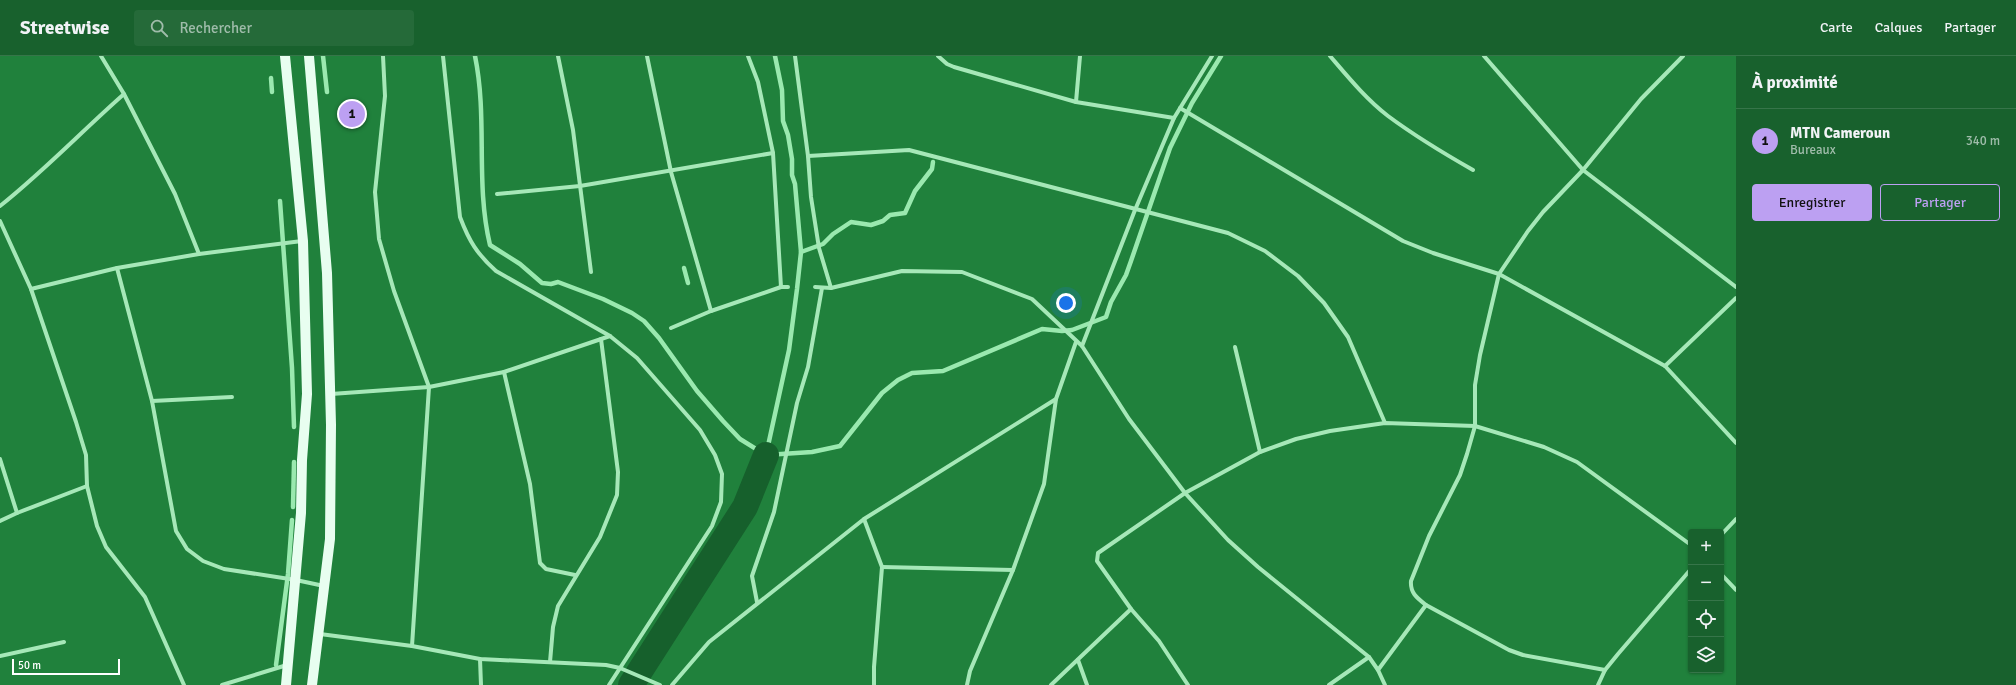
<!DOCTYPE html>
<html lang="fr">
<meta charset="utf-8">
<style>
body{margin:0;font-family:Signika,sans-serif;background:#256a39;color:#f1f3f6}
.controls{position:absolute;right:12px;bottom:12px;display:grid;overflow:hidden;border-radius:4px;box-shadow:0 1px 3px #0004}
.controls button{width:36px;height:36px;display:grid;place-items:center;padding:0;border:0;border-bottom:1px solid #367549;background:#18612d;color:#f1f3f6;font:20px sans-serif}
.scale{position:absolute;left:12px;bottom:10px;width:108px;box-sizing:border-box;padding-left:4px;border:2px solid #fff;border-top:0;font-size:11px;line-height:14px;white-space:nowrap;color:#fff;-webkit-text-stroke:3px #20813c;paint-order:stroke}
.you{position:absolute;left:1066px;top:247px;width:14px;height:14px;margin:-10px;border:3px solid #fff;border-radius:50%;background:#1a73e8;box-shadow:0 0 0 6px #1a73e833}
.badge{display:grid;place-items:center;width:26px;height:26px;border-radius:50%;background:#bca0f2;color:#111;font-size:13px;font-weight:700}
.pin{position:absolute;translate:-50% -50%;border:2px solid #fff;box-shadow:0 1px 4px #0006}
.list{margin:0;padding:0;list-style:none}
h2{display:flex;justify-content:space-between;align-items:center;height:52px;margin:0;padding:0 16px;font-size:17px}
h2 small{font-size:13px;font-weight:400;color:#9fbcaa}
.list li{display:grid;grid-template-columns:26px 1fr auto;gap:12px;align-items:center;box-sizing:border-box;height:64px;padding:0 16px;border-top:1px solid #367549}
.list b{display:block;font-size:15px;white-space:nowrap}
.list p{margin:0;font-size:13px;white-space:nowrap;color:#9fbcaa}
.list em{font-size:13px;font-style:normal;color:#9fbcaa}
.actions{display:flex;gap:8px;padding:12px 16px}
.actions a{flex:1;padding:9px 0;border:1px solid #bca0f2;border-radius:4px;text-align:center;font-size:14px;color:#bca0f2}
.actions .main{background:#bca0f2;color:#111}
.icon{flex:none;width:22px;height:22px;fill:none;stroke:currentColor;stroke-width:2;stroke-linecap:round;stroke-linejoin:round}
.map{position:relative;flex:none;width:1736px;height:629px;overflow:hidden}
header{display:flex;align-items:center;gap:24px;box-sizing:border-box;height:56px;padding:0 20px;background:#18612d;border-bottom:1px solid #367549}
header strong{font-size:19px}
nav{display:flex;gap:22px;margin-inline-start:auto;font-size:14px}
.search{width:280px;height:36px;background:#256a39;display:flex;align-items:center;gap:10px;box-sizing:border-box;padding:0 14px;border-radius:4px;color:#9fbcaa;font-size:15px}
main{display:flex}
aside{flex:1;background:#18612d}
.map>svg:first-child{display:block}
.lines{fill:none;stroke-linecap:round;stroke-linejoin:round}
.stream{stroke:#9ae9af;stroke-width:4.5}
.river{stroke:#16602c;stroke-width:26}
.street{stroke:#a6e8b8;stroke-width:4}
.primary{stroke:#e8fef0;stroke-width:10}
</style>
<header>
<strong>Streetwise</strong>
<div class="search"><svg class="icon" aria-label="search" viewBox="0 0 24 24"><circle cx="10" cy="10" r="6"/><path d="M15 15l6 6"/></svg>Rechercher</div>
<nav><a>Carte</a><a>Calques</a><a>Partager</a></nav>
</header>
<main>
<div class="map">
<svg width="1736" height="629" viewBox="0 0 1736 629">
<rect width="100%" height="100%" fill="#20813c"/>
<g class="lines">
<g class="stream">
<polyline points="323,0 327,36"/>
<path d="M 475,0 C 488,63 475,127 490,189 L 520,208 L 542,227 L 551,228 L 558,226 L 603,243 L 632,257 L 644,265 L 659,282 L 697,335 L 723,365 L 740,383 L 766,399 L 812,396 L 840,390 L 882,337 L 898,324 L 912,317 L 943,315 L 1042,273 L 1062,275 L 1072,274 L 1106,261 L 1111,246 L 1126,219 L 1131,205 L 1170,92 L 1192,47 L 1221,0"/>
<polyline points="271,22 272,36"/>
<polyline points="280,145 292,312 294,371"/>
<polyline points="801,196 823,188 833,178 851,166 871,169 883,165 890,159 905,157 915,135 932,113 933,106"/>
<polyline points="684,212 688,227"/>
<polyline points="766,399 789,294 797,233 801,196 795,128 792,119 792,103 788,79 783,65 782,34 775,0"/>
<polyline points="293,451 294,406"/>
<polyline points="276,609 288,518 292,464"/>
</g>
<polyline class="river" points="631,629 745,451 766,399"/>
<g class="street">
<polyline points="101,0 124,38 175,138 199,198"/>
<polyline points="383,0 385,40 375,136 379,183 394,235 429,331 412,590"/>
<path d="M 443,0 L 460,161 C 469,185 477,198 496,215 L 610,280 L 637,302 L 700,374 L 715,399 L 722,418 L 721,446 L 712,470 L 609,629"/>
<polyline points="558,0 573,74 591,216"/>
<polyline points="647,0 671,116 711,255"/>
<polyline points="748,0 758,26 773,97 781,231"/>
<polyline points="795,0 808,100 811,141 819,192 831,232"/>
<polyline points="938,0 947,8 954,11 1076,46 1174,62"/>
<path d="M 1330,0 C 1348,21 1366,43 1388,60 C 1415,80 1443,97 1473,114"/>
<polyline points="1484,0 1583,114 1736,231"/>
<polyline points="1076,46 1080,0"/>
<polyline points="1180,52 1403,185 1433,197 1499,218 1665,310 1736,387"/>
<polyline points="808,100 909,94 1228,177 1265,195 1298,220 1324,247 1348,281 1385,367"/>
<polyline points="497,138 580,130 773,97"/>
<path d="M 0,150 C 43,116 82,75 124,38"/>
<polyline points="0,165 31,233 76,366 86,399 87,430 97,470 106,491 145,541 184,629"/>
<polyline points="117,212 152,345 176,475 187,493 203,505 224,513 296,524 324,530"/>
<polyline points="815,231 831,232 902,215 962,216 1032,243 1082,290 1129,363 1185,437 1228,484 1258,511 1369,601 1378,614 1385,629"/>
<polyline points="31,233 117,212 199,198 302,185"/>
<polyline points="671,272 711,255 781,231 788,231"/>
<polyline points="1082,290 1135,154 1174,62 1212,0"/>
<polyline points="1235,291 1260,396"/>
<polyline points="1665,310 1736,242"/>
<polyline points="504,316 530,428 540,507 546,513 575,519"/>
<polyline points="331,338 429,331 504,316 610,280"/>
<polyline points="152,345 232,341"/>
<polyline points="0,403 17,457"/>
<polyline points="864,463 882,511 874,611 874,629"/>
<polyline points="0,465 17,457 87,430"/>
<polyline points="1721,479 1736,463"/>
<polyline points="882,511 1013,514"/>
<polyline points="1721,518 1736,534"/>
<polyline points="757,546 752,520 774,456 797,347 808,311 822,232"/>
<polyline points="1426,549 1509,594 1523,599 1605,614"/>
<polyline points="320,578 412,590 480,603 606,609 620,612 660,629"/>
<polyline points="0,600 64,586"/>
<polyline points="480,603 481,629"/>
<polyline points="1078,604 1087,629"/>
<polyline points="550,606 553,571 558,550 600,481 617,439 618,416 601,283"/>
<path d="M 1378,614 L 1426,549 C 1417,542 1410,537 1411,525 L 1429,480 L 1460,419 L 1467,398 L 1475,370 L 1475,329 L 1480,299 L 1499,218 L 1528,175 L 1543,156 L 1583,114 L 1641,43 L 1683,0"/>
<polyline points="222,629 287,609"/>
<polyline points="672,629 709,586 864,463 1056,343 1076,286"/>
<polyline points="967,629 970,615 1013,514 1044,428 1056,343"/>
<polyline points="1051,629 1131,553"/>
<polyline points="1188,629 1159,585 1131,553 1097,505 1098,497 1185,437 1260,396 1296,383 1330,375 1385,367 1475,370 1544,391 1577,406 1691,489"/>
<polyline points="1329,629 1369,601"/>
<polyline points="1598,629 1605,614 1618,598 1691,513"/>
</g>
<g class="primary">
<polyline points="285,0 303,185 307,338 302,404 301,457 286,629"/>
<polyline points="309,0 327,217 331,369 330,483 312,629"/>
</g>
</g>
</svg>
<div class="controls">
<button>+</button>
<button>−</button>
<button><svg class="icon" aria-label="locate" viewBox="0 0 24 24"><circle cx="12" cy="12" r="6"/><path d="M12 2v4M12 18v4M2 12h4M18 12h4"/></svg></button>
<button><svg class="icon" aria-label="layers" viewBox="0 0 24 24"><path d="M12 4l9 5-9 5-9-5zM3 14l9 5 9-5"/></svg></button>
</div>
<div class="scale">50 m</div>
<div class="you"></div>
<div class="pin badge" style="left:352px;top:58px">1</div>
</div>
<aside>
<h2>À proximité<small></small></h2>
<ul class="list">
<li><span class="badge">1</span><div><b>MTN Cameroun</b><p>Bureaux</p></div><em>340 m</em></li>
</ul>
<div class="actions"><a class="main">Enregistrer</a><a>Partager</a></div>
</aside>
</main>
